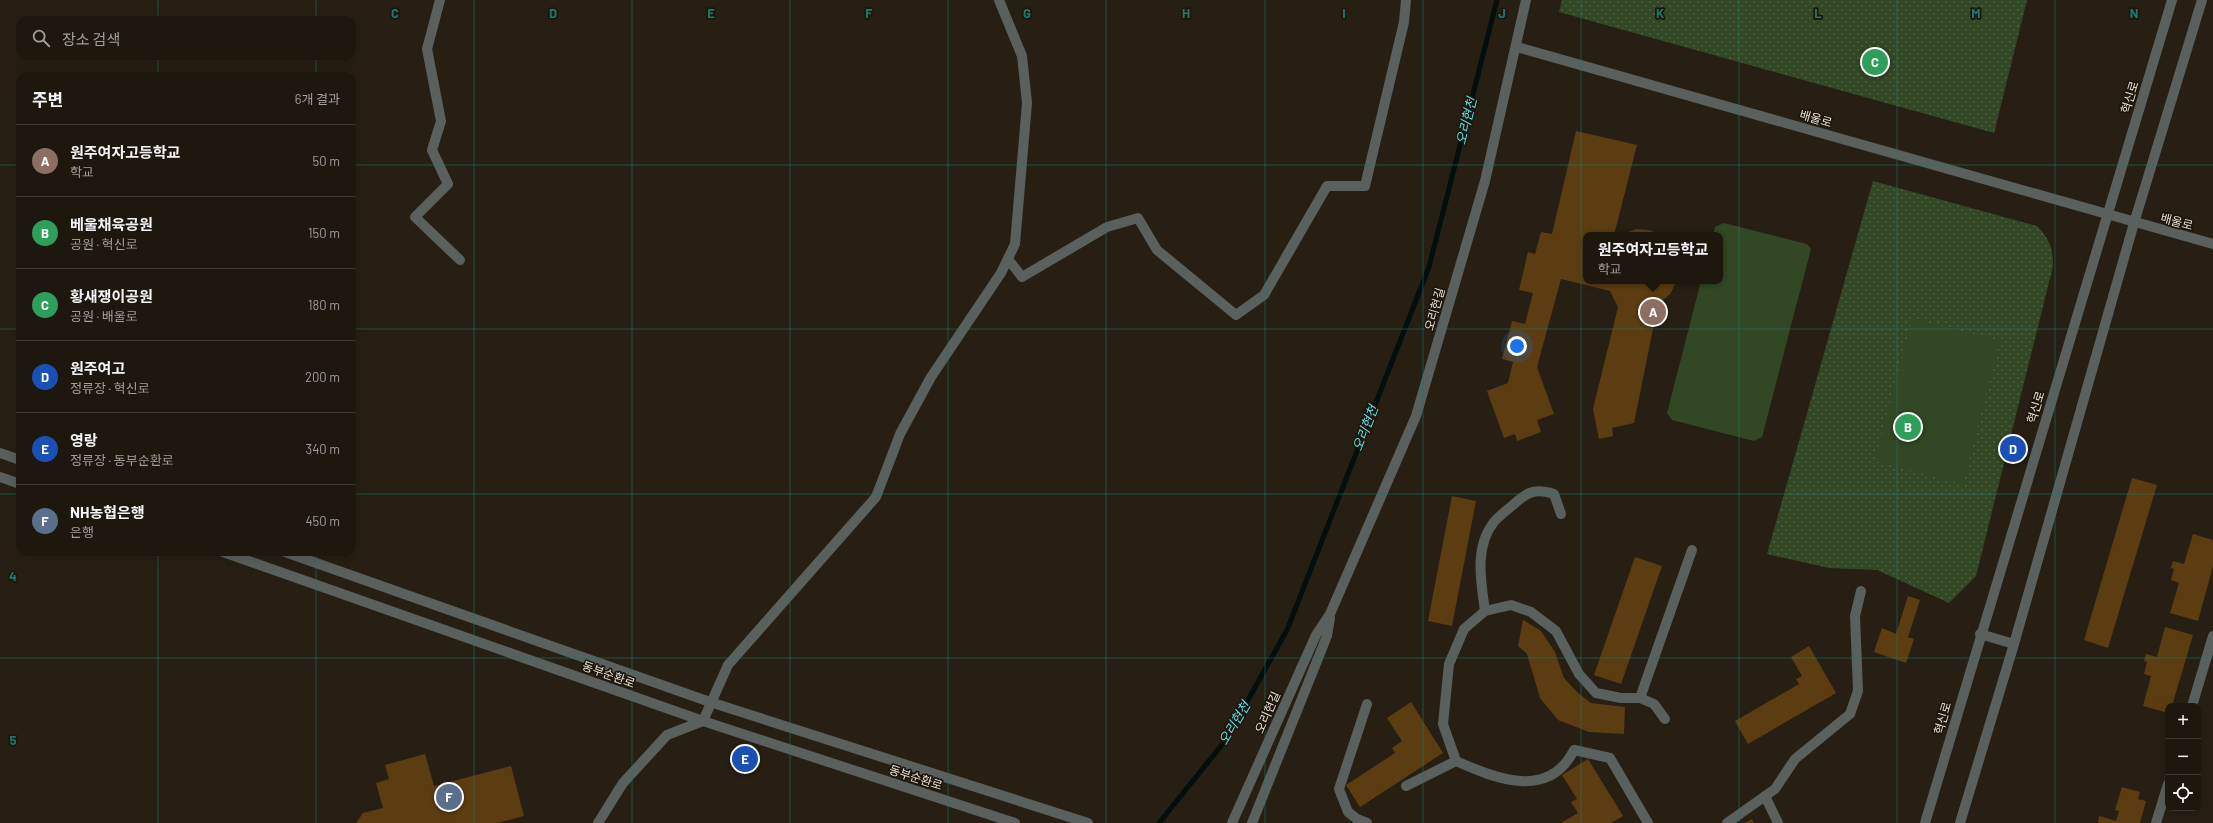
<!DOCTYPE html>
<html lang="ko">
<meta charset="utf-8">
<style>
body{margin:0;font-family:Barlow,"Noto Sans KR",sans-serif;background:#252017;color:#f1f3f6}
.controls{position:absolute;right:12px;bottom:12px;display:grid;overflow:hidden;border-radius:8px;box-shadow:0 4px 16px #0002}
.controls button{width:36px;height:36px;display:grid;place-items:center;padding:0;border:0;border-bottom:1px solid #3b362e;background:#1d170e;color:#f1f3f6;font:20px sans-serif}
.you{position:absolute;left:1517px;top:346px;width:14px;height:14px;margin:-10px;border:3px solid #fff;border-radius:50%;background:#1a73e8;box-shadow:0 0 0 6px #1a73e833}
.badge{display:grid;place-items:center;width:26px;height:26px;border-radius:50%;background:#63d468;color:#fff;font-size:13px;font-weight:700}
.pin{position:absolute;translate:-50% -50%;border:2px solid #fff;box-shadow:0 1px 4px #0006}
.popup{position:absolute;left:1583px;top:232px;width:140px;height:52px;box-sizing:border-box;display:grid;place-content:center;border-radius:8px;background:#1d170e;filter:drop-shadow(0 1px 3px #0005);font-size:13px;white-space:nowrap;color:#a09f9e}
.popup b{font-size:15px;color:#f1f3f6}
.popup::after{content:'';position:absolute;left:50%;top:100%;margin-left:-8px;border:8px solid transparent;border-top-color:#1d170e}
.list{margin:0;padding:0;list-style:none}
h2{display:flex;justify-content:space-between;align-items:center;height:52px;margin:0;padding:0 16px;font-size:17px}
h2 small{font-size:13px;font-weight:400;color:#a09f9e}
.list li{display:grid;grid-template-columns:26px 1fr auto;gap:12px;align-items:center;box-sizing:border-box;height:72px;padding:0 16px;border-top:1px solid #3b362e}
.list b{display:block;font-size:15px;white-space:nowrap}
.list p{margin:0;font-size:13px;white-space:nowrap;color:#a09f9e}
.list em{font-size:13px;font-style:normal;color:#a09f9e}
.icon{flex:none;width:22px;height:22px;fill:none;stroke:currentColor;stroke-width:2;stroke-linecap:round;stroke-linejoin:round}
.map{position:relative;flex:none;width:2213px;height:823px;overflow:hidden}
.search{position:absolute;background:#1d170e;box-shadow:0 4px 16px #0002;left:16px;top:16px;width:340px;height:44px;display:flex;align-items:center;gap:10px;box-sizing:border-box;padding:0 14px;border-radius:12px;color:#a09f9e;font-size:15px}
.panel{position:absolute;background:#1d170e;box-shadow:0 4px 16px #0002;left:16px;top:72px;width:340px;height:484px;border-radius:12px}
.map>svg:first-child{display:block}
.green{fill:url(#green-dots)}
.pitch{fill:#324723}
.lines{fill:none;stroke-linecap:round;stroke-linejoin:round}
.stream{stroke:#030e0f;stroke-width:5}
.building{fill:#5c3d11}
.minor{stroke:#59605d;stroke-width:10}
.grid{fill:none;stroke:#1a7b73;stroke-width:1;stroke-opacity:0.55}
.labels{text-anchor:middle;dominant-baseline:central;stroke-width:3.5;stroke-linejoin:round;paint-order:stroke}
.street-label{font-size:12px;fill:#e8e3db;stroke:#1e160a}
.water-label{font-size:13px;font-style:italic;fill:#5be6f4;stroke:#1e160a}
.grid-label{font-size:13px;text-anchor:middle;font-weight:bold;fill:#1a7b73;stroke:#1e160a;stroke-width:3.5;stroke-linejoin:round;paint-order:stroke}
</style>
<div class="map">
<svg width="2213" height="823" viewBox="0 0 2213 823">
<defs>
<pattern id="green-dots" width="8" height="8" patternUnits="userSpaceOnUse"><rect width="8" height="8" fill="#324723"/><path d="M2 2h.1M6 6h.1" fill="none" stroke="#506142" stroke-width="1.8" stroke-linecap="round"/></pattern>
</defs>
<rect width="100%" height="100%" fill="#271f13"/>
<g class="green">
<polygon points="1562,0 2027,0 1994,133 1559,12"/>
<path d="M 1873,181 L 2037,226 C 2050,239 2053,249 2053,266 L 1976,576 L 1949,603 L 1877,570 L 1829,568 L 1767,554 Z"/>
</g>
<g class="pitch">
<polygon points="1724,223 1807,244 1811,249 1762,437 1754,441 1672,420 1667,413 1701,281 1720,281 1720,235 1713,235 1715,227"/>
<polygon points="1912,318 2000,341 1963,484 1875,461"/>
</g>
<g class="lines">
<polyline class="stream" points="1159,823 1225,741 1287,630 1429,267 1497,0"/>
</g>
<g class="building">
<polygon points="1576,131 1637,145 1614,235 1586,235 1586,281 1677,281 1670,294 1658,304 1634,423 1612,428 1613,436 1599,439 1593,409 1618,307 1610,291 1561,279 1537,367 1554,414 1537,420 1541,432 1517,441 1515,434 1504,438 1487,391 1508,383 1513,362 1502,359 1512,321 1525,324 1533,293 1519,290 1528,252 1535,254 1541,232 1552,234"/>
<polygon points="1636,229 1649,230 1662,235 1621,235"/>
<polygon points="2132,478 2157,485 2108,648 2084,640"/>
<polygon points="1452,496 1476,501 1452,626 1428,621"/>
<polygon points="2193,534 2213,540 2213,566 2198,621 2170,613 2179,583 2171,580 2174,569 2171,568 2173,561 2184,564"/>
<polygon points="1635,557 1662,566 1621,684 1594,675"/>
<polygon points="1908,596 1920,600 1908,637 1914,639 1906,663 1874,652 1882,628 1896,634"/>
<polygon points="1523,620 1541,631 1555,652 1564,678 1578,693 1591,703 1625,707 1624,734 1589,732 1558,720 1540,698 1527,654 1518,646"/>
<polygon points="2165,627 2193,635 2172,706 2168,706 2168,713 2143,706 2151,676 2144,674 2147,662 2144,661 2146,654 2157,657"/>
<polygon points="1809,646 1836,693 1748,744 1735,721 1799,684 1796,679 1802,676 1791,657"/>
<polygon points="1411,702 1443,753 1360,807 1346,785 1395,753 1392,748 1402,741 1387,718"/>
<polygon points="425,754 434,786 511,766 524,816 497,823 356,823 363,813 383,808 376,783 389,779 385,765"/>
<polygon points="1588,759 1623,816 1611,823 1561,823 1578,813 1571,802 1577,799 1562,775"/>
<polygon points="2122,787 2140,792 2138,799 2146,801 2140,823 2098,823 2099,816 2116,821 2119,811 2115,810"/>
<polygon points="1752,819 1754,823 1745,823"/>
</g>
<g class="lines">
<g class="minor">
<polyline points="440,0 427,49 441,121 432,150 448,184 415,217 460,260"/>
<polyline points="1517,47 2213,244"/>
<polyline points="1008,259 1022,277 1107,227 1138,218 1157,250 1236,315 1264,295 1327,186 1365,186 1404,22 1406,0"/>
<polyline points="0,453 20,460"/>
<polyline points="0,477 20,484"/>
<polyline points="223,552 703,721 1015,823"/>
<polyline points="285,552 710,702 1088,823"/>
<path d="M 1485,611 C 1481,582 1474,547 1494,522 C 1499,516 1507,510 1513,505 C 1527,492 1535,488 1554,494 L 1561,514"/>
<polyline points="1980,634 2014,644"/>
<polyline points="1640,698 1692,550"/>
<polyline points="1367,704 1339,789 1348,812 1357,819 1367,823"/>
<polyline points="2192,706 2213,636"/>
<polyline points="1456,761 1443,724 1449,664 1464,629 1485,611 1511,605 1531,612 1556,631 1579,674 1596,693 1621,698 1640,698 1654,704 1665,719"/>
<path d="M 1406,786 L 1456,761 C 1496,779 1549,800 1574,750 L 1610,758 L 1648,823"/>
<polyline points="1765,796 1778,823"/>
<polyline points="598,823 623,783 667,735 703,721 728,665 876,497 900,434 931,377 1001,273 1015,244 1027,103 1022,56 999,0"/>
<polyline points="1232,823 1316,635 1330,614 1416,416 1485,181 1526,0"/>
<polyline points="1252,823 1327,636 1330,618"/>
<polyline points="1727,823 1775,789 1795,759 1850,714 1858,691 1855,616 1861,591"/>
<polyline points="1925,823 2172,0"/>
<polyline points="1960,823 2014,644 2134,223 2202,0"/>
<polyline points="2156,823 2168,784"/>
</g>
</g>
<path class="grid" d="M 158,0 L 158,20M 316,0 L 316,20M 474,0 L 474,823M 632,0 L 632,823M 790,0 L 790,823M 948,0 L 948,823M 1106,0 L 1106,823M 1265,0 L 1265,823M 1423,0 L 1423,823M 1581,0 L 1581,823M 1739,0 L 1739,823M 1897,0 L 1897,823M 2055,0 L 2055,823M 158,56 L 158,76M 316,56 L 316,76M 0,165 L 20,165M 352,165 L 2213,165M 0,329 L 20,329M 352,329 L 2213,329M 0,494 L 20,494M 352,494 L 2213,494M 158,552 L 158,823M 316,552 L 316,823M 0,658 L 2213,658"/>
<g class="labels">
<g class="street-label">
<text transform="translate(2129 97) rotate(-73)">혁신로</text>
<text transform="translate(1816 118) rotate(16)">배울로</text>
<text transform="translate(2177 221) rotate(15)">배울로</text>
<text transform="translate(1434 309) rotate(-74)">오리현길</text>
<text transform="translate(2035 407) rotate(-73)">혁신로</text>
<text transform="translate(609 674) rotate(20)">동부순환로</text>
<text transform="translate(1267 712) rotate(-66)">오리현길</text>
<text transform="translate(1942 718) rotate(-74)">혁신로</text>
<text transform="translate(916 777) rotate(18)">동부순환로</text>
</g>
<g class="water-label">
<text transform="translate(1466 121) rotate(-76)">오리현천</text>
<text transform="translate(1365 428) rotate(-69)">오리현천</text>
<text transform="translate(1234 723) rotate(-59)">오리현천</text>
</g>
</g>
<g class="grid-label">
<text x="395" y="18">C</text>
<text x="553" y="18">D</text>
<text x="711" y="18">E</text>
<text x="869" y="18">F</text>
<text x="1027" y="18">G</text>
<text x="1186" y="18">H</text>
<text x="1344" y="18">I</text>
<text x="1502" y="18">J</text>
<text x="1660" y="18">K</text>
<text x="1818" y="18">L</text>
<text x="1976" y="18">M</text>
<text x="2134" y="18">N</text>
<text x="13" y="581">4</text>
<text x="13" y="745">5</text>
</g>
</svg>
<div class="controls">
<button>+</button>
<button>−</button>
<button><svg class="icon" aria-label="locate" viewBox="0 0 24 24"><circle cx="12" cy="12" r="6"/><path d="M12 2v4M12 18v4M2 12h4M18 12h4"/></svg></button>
</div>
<div class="you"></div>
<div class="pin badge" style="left:1653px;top:312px;background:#8d6e63">A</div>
<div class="popup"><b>원주여자고등학교</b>학교</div>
<div class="pin badge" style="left:1908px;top:427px;background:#2e9e5b">B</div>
<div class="pin badge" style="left:1875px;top:62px;background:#2e9e5b">C</div>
<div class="pin badge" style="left:2013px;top:449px;background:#1a4fb4">D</div>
<div class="pin badge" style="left:745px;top:759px;background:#1a4fb4">E</div>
<div class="pin badge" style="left:449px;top:797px;background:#5c6f8a">F</div>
<div class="search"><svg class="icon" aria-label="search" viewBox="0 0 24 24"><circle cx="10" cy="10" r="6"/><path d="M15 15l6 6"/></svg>장소 검색</div>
<section class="panel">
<h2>주변<small>6개 결과</small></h2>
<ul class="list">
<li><span class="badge" style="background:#8d6e63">A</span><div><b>원주여자고등학교</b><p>학교</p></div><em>50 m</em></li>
<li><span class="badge" style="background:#2e9e5b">B</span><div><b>베울채육공원</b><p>공원 · 혁신로</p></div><em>150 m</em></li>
<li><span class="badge" style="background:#2e9e5b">C</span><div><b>황새쟁이공원</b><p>공원 · 배울로</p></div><em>180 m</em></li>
<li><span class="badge" style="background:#1a4fb4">D</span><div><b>원주여고</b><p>정류장 · 혁신로</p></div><em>200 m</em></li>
<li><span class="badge" style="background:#1a4fb4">E</span><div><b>영랑</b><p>정류장 · 동부순환로</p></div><em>340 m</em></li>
<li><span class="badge" style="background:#5c6f8a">F</span><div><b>NH농협은행</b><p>은행</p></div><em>450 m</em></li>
</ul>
</section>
</div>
